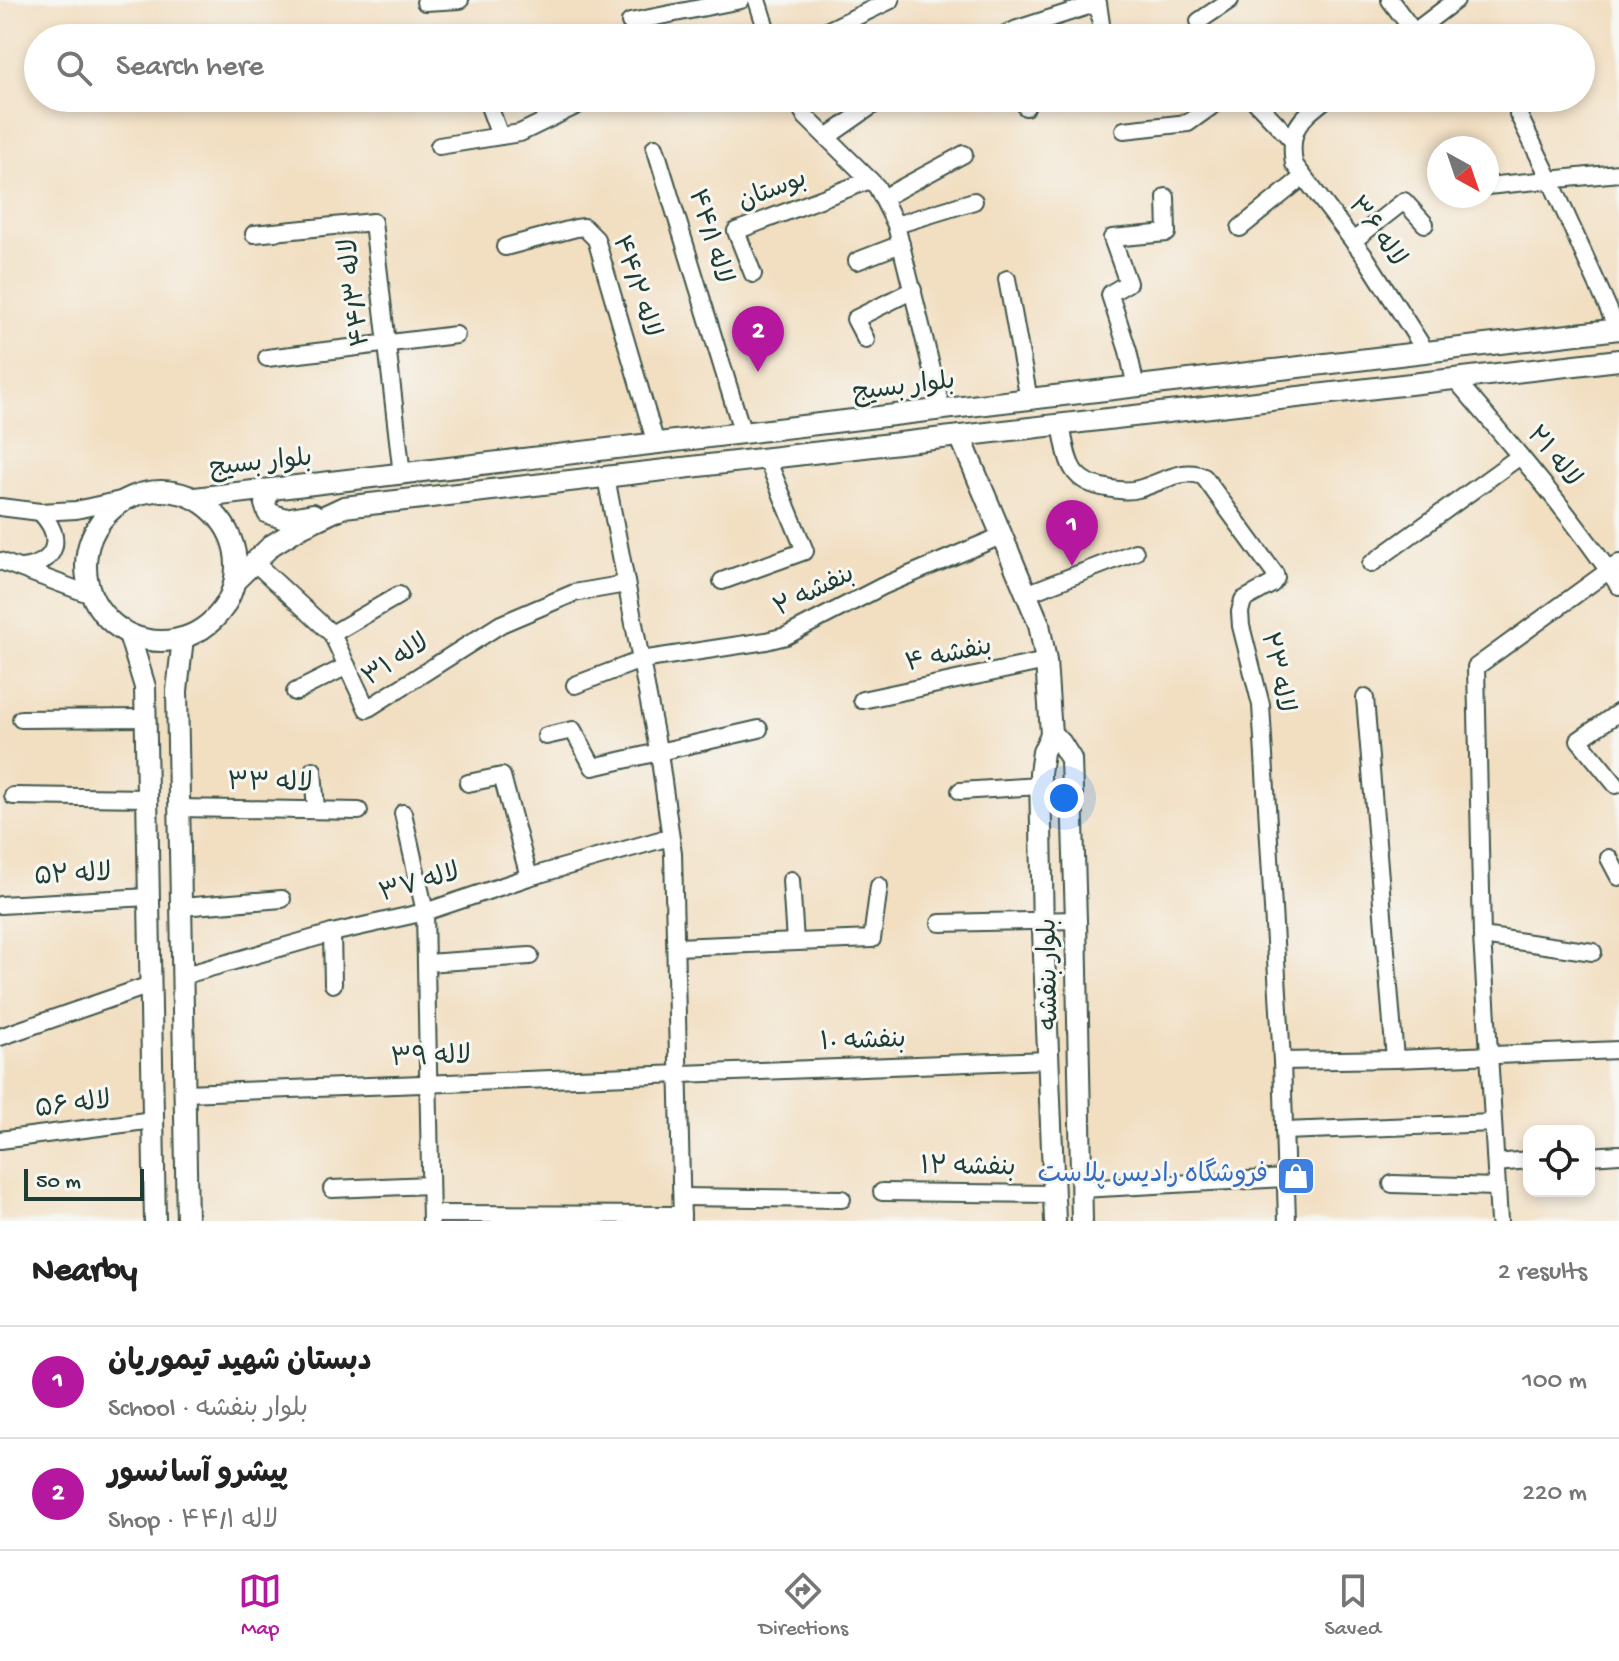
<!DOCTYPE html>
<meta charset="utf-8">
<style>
body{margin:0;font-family:"Gochi Hand","Playpen Sans Arabic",sans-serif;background:#f2f2f2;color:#222}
.controls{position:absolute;right:24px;bottom:24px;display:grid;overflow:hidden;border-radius:16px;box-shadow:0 4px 12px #0003}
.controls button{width:72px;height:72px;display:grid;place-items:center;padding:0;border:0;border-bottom:2px solid #e0e0e0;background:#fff;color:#222;font:40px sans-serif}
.compass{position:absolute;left:1427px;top:136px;width:72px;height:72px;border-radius:50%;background:#fff;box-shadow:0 4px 12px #0003;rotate:140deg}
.scale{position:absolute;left:24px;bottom:20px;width:120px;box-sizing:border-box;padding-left:8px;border:4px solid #1f3d34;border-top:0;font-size:22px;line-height:28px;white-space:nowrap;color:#1f3d34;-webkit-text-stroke:6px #f6f6f2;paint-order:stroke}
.you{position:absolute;left:1064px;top:798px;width:28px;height:28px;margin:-20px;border:6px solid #fff;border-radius:50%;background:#1a73e8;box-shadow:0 0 0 12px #1a73e833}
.badge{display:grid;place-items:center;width:52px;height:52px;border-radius:50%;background:#b5179e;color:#fff;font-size:26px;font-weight:700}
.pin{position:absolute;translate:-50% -66px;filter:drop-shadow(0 2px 4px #0008)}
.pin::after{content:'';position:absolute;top:42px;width:28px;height:24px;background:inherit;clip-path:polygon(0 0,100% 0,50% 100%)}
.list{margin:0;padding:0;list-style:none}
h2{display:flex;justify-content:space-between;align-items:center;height:104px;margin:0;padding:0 32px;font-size:34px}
h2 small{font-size:26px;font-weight:400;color:#767676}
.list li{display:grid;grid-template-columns:52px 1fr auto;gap:24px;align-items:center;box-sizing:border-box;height:112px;padding:0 32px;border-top:2px solid #e0e0e0}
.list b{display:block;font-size:30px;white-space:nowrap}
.list p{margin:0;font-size:26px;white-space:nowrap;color:#767676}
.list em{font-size:26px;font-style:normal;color:#767676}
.icon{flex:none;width:44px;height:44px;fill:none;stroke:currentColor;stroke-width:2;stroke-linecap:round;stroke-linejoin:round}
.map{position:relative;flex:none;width:1619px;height:1221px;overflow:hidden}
.search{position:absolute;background:#fff;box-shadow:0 4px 12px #0003;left:24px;right:24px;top:24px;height:88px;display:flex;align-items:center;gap:20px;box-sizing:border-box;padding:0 28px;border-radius:44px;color:#767676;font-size:30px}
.sheet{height:328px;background:#fff}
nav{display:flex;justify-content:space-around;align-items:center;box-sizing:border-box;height:112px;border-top:2px solid #e0e0e0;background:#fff;font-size:22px;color:#767676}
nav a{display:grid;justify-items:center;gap:4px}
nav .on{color:#b5179e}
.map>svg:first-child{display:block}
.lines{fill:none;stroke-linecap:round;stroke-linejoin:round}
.minor-casing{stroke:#3f5549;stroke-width:20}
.major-casing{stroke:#3f5549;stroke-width:24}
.minor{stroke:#fff;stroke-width:16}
.major{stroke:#fff;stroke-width:20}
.labels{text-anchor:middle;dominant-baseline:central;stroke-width:6;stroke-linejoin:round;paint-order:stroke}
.street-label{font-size:26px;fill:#1f3d34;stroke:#f6f6f2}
.shop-label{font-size:26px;fill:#366cbe;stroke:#f6f6f2;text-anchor:end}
</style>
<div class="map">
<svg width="1619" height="1221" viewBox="0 0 1619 1221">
<rect width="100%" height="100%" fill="#f6f6f2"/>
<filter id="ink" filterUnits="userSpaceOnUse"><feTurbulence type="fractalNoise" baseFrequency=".0125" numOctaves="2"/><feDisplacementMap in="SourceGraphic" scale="16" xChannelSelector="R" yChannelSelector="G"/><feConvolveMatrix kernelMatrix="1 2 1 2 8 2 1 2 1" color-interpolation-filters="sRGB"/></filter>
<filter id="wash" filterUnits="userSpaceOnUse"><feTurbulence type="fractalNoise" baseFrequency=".006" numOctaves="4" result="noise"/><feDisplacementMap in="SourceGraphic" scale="32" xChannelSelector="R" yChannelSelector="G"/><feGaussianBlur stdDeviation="1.8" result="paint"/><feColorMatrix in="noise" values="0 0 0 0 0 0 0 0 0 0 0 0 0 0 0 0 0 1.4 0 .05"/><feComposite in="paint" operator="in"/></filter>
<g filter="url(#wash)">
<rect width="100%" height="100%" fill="#f2dfc2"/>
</g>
<g filter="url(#ink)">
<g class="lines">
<defs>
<g id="minor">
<polyline points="757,0 769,38"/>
<polyline points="1390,0 1414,32 1407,37"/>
<polyline points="425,2 460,0"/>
<polyline points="1199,21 1230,0"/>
<polyline points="630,22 741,0"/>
<polyline points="1414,32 1456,0"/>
<polyline points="812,38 891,0"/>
<polyline points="998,38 1017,29 1098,3 1103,38"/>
<polyline points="486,98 500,136"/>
<polyline points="795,98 806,117 877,187 896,225 942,410"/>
<polyline points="1024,98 1026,107"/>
<polyline points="1252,98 1293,141"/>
<path d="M 1327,98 C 1301,119 1288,127 1294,164 L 1366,258 L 1426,352"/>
<polyline points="1518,114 1550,179 1618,330"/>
<polyline points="1124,130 1188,123 1223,98"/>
<polyline points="827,137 883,98"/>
<polyline points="439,146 520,133 592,98"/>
<polyline points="655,147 743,434"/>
<polyline points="1487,186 1619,173"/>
<polyline points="883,198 964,154"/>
<polyline points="896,225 974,201"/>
<polyline points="1240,228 1303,177"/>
<polyline points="254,234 373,222 402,475"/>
<polyline points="1353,241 1404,201 1425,224"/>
<polyline points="505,247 576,228 584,227 596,239 656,444"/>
<polyline points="857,261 901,244"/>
<polyline points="753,274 736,231 870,180"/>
<polyline points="1007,279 1029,400"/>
<polyline points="866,340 855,319 913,290"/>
<polyline points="267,358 456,335"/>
<path d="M 1455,379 C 1512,446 1570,513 1619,586"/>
<polyline points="1136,387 1128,351 1110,295 1111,293 1128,283 1112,238 1167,233 1166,197"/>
<path d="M 1061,425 C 1068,458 1067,482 1107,488 C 1117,490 1128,492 1138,489 C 1159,484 1183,466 1204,477 L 1275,574 L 1276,578 L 1272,584 L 1243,600 L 1240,612 L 1241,626 L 1261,705 L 1282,1061 L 1287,1221"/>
<polyline points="606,477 660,760 673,853 682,1221"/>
<polyline points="0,507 40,512 76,510 125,499"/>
<polyline points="0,561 91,595"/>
<polyline points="254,562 332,634 367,709 501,624 574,593 626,584"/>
<polyline points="1371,564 1520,456"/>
<path d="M 22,568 C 58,563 64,537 40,512"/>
<polyline points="722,581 805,551 767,459"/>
<polyline points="1026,594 1135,552"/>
<polyline points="332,634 399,595"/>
<polyline points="575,685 641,660 766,641 786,636 883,586 1001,536"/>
<polyline points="295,692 347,666"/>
<polyline points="1365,698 1395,1059"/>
<polyline points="862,700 1046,661"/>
<polyline points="21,719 145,718"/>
<polyline points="546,736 573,730 593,767 759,729"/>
<polyline points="313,770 316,810"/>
<polyline points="468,783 502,776 529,877"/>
<polyline points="1616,785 1579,740 1619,712"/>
<polyline points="960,791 1040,786"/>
<polyline points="13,796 147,798"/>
<polyline points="179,808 359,811"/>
<polyline points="403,813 425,912 431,1221"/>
<polyline points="1609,858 1619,877"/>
<polyline points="791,880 795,942"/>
<polyline points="0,905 149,897"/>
<polyline points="181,907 282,899"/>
<polyline points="940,923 1076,920"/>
<polyline points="332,933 333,984"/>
<polyline points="1482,936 1593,952"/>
<polyline points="676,947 872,939 879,886"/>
<polyline points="426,963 530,956"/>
<polyline points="182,976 332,933 425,912 529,877 670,837"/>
<polyline points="0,1037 150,985"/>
<polyline points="1282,1061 1395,1059 1619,1050"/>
<polyline points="185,1093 1049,1060"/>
<polyline points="1284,1131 1493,1123"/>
<polyline points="0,1140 153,1120"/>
<polyline points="1589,1156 1619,1154"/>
<polyline points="1496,1163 1529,1160"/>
<polyline points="1392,1184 1497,1187"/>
<polyline points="332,1189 430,1185"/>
<polyline points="1081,1189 1286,1178"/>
<polyline points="882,1192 1054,1194"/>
<polyline points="682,1197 842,1199"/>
<polyline points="431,1214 682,1215"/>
<polyline points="1499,1221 1482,936 1476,667 1619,563"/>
</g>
<g id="major">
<polyline points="960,436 1039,624 1046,661 1051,734 1043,752 1040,773 1043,931 1055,1221"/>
<polyline points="269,490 265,504 268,513 285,519 313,514"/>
<circle cx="161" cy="566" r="75"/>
<polyline points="195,498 1619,329"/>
<polyline points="235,581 272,545 301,527 344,507 1619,360"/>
<polyline points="129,634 145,687 155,1221"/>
<polyline points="183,638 177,691 187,1221"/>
<polyline points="1051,734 1061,743 1071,759 1076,920 1082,1221"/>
</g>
</defs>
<use href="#minor" class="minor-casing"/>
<use href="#major" class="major-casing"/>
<use href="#minor" class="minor"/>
<use href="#major" class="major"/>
</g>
</g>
<defs>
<symbol id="shop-square" viewBox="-11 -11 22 22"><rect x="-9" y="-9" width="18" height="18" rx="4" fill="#3f7fe0" stroke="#f6f6f2"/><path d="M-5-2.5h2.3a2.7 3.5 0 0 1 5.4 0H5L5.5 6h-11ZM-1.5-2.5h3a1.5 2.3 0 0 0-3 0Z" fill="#fff"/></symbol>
</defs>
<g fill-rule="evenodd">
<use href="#shop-square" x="1274" y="1154" width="44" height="44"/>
</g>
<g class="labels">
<g class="street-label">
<text transform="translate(773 192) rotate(-21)">بوستان</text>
<text transform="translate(1375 233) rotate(54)">لاله ۳۶</text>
<text transform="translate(708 237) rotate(73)">لاله ۴۴/۱</text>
<text transform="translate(634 287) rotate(72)">لاله ۴۴/۲</text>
<text transform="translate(357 292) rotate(-97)">لاله ۴۴/۳</text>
<text transform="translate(904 389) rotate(-7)">بلوار بسیج</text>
<text transform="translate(1552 458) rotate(51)">لاله ۲۱</text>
<text transform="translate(261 465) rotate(-6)">بلوار بسیج</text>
<text transform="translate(815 593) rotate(-26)">بنفشه ۲</text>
<text transform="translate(949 657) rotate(-12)">بنفشه ۴</text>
<text transform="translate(397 662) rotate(-33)">لاله ۳۱</text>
<text transform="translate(1275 673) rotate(78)">لاله ۲۳</text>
<text transform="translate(270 785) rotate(1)">لاله ۳۳</text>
<text transform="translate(73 877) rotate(-3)">لاله ۵۲</text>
<text transform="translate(420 885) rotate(-16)">لاله ۳۷</text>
<text transform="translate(1051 974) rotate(-91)">بلوار بنفشه</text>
<text transform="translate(863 1043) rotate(-2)">بنفشه ۱۰</text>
<text transform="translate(431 1059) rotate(-2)">لاله ۳۹</text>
<text transform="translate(73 1107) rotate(-7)">لاله ۵۶</text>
<text transform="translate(968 1169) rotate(1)">بنفشه ۱۲</text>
</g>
<g class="shop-label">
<text x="1268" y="1176">فروشگاه رادیس پلاست</text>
</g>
</g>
</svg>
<div class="controls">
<button><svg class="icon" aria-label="locate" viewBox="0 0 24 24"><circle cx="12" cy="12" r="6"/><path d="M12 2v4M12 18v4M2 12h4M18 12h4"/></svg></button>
</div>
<svg class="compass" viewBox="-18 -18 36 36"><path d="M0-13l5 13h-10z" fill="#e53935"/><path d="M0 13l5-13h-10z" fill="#767676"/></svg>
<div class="scale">50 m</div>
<div class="you"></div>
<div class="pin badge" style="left:1072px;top:566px">1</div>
<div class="pin badge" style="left:758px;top:372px">2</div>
<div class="search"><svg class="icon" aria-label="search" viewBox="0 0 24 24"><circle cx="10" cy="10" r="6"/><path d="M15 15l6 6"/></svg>Search here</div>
</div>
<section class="sheet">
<h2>Nearby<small>2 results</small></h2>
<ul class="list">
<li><span class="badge">1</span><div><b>دبستان شهید تیموریان</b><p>School · بلوار بنفشه</p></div><em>100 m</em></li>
<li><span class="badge">2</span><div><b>پیشرو آسانسور</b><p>Shop · لاله ۴۴/۱</p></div><em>220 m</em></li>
</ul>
</section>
<nav>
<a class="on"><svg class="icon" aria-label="map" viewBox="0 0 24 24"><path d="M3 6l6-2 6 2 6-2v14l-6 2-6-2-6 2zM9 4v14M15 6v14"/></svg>Map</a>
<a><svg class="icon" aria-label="directions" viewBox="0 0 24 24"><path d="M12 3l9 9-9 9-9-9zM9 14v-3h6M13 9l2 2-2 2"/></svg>Directions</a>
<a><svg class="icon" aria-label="saved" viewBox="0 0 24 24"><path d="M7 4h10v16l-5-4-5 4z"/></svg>Saved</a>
</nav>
